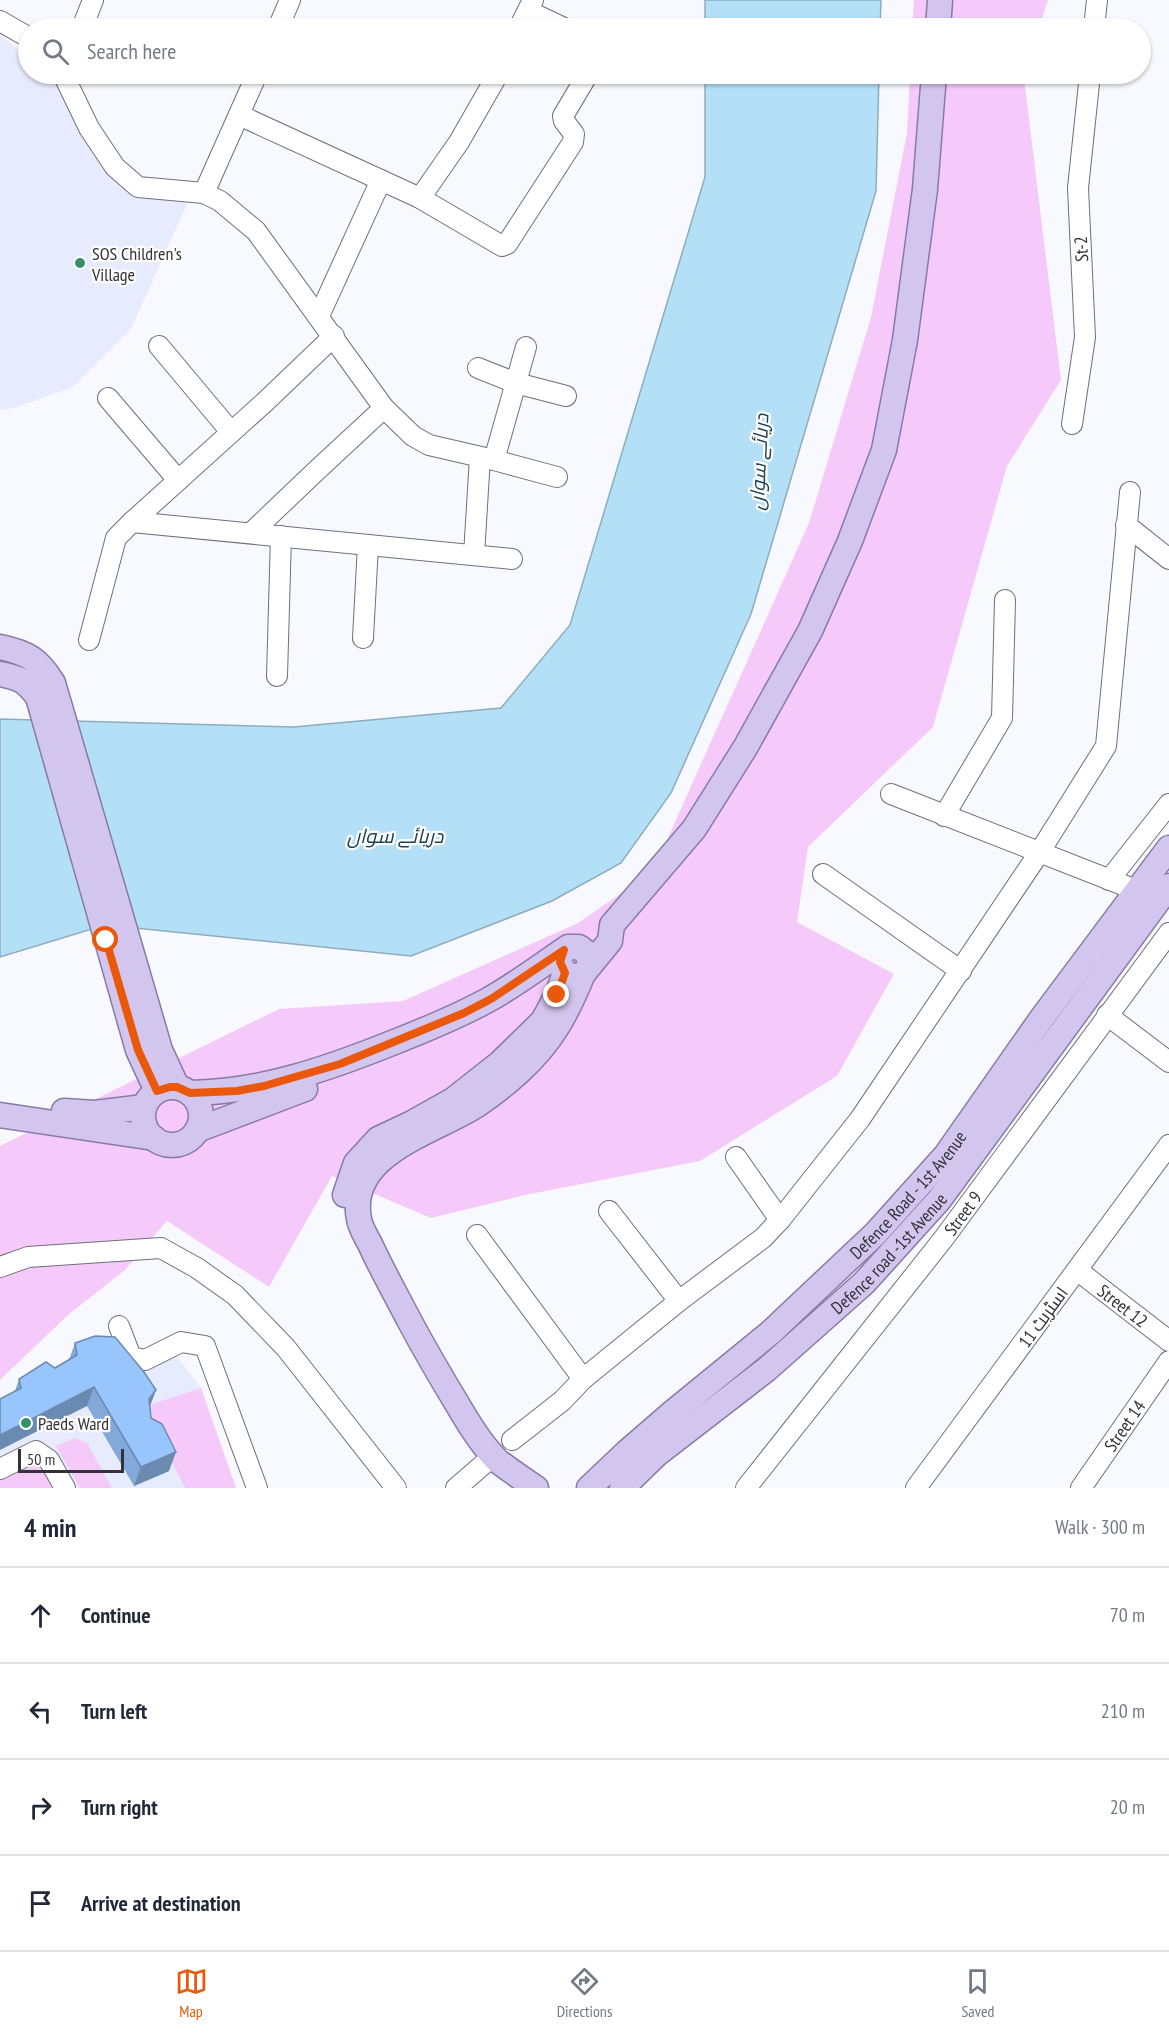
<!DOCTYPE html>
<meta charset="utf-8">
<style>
body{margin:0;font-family:"PT Sans Narrow",Cairo,sans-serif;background:#f6f6f7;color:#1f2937}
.scale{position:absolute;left:18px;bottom:15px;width:106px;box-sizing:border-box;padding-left:6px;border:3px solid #323237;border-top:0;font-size:16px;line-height:21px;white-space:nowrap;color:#323237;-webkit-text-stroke:4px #fff;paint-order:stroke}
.stop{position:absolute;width:18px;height:18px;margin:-14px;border:4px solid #ea580c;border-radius:50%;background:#fff}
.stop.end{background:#ea580c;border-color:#fff;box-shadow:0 2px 6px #0008}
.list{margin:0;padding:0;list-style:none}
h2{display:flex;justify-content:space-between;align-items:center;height:78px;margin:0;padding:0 24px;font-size:26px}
h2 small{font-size:20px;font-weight:400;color:#747a83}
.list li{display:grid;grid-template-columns:39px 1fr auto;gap:18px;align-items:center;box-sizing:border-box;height:96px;padding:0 24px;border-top:2px solid #e0e1e3}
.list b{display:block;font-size:22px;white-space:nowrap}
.list em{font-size:20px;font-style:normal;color:#747a83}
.icon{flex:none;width:33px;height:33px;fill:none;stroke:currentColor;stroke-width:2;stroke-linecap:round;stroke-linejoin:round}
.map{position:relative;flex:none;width:1169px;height:1488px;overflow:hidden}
.search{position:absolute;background:#fff;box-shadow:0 2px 4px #0004;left:18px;right:18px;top:18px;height:66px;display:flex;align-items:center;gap:15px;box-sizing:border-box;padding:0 21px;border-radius:33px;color:#747a83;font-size:22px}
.sheet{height:462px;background:#fff}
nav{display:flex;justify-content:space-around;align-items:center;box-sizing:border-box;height:84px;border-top:2px solid #e0e1e3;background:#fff;font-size:16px;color:#747a83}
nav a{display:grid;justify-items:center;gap:3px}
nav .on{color:#ea580c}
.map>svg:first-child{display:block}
.built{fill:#e7ebfe}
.green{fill:#f5cafb}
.water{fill:#b4e0f7;stroke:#8dacbd;stroke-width:1.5}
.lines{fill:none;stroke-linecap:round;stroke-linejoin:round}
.minor-casing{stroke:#6e707a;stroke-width:22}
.major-casing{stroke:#887aa6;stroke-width:27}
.minor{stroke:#fff;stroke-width:20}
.major{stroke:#d3c6ee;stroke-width:24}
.wall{fill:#82a9d9}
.shaded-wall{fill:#6a8ab0}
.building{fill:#97c5fc;stroke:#6a8ab0;stroke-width:1.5}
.route{stroke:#ea580c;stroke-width:8}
.poi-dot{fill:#349168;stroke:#fff;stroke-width:2}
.labels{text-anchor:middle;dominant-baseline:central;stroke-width:4.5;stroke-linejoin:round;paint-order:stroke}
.street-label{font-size:18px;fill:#323237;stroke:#fff}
.poi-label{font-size:18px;fill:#323237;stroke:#fff;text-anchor:start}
.water-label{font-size:20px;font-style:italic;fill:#1e4151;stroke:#fff}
</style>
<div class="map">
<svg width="1169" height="1488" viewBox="0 0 1169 1488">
<rect width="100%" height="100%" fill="#f8f9fe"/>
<g class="built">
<polygon points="0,35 28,58 28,74 48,74 59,82 89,139 122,187 155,198 190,197 131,329 73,387 14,408 0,410"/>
<polygon points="173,1351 201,1388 236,1488 0,1488 0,1414"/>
</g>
<g class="green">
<polygon points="914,0 1048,0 1039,28 912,28"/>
<polygon points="910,74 1025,74 1024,78 1061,380 1007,466 933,727 808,847 797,922 894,974 837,1076 700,1161 525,1195 431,1218 332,1176 269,1287 167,1221 125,1270 68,1315 0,1380 0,1146 279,1009 403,1001 578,923 653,871 809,523 871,317 907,133"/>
<polygon points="201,1388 236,1488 185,1488 149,1416 152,1404"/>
<polygon points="75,1438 87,1443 112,1488 80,1488 56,1446"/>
<polygon points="36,1458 55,1488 0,1488 0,1478"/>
</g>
<g class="water">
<polygon points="705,0 881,0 880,28 705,28"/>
<polygon points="705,74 879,74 876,191 751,614 671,793 621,863 552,901 411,956 105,925 0,957 0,719 294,727 501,708 570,625 705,177"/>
</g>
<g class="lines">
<defs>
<g id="minor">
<polyline points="528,11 564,28"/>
<polyline points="0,21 28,37"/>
<polyline points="82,28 93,0"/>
<polyline points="278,28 290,0"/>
<polyline points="519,28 533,0"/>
<polyline points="1094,28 1097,0"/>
<polyline points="63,74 89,128 115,167 138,187 204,193 220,201 256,231 384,408 413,436 429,445 494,460 557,477"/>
<polyline points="239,115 420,198 459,142 498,74"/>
<polyline points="204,193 257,74"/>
<polyline points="420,198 502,246 507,244 573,142 574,134 564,121 563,116 588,74"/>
<polyline points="319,316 381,180"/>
<polyline points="159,346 231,432"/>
<polyline points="478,368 516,383 566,396"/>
<polyline points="108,398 178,480"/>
<polyline points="1072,424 1085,337 1078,188 1090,74"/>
<polyline points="494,460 526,347"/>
<polyline points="132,522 512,559"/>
<polyline points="1126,525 1169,559"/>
<polyline points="251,533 315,472 384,408"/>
<polyline points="474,555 480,457"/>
<polyline points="363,638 368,545"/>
<polyline points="89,640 116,538 132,522 266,401 334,336"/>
<polyline points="277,676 281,536"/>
<polyline points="891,794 1136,890"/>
<polyline points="944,816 1002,718 1005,600"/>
<polyline points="823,874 961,971"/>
<polyline points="1109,880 1169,804"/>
<polyline points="1107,1015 1169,1062"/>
<polyline points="736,1157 780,1220"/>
<polyline points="609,1211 679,1301"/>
<polyline points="477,1235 583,1379"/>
<polyline points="0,1267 28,1257 161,1248 197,1268 235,1295 286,1348 396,1488"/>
<path id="s1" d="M 1077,1270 L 1169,1341"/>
<polyline points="119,1326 131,1357 145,1360 181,1342 205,1346 257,1488"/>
<polyline points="512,1440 562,1401 583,1379 679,1301 763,1238 780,1220 860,1119 1039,853 1106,746 1130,492"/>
<polyline points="0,1469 36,1451 49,1460 65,1488"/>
<polyline points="456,1488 485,1463"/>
<path id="s2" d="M 746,1488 L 944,1238 L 1169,933"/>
<polyline points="916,1488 1169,1145"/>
<path id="s3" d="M 1081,1488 L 1169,1361"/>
</g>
<g id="major">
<polyline points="938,28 940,0"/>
<path d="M 0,647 C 28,653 38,659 53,683 L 160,1050 L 177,1087"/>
<path d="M 0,674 C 20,678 25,680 38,697 L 138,1050 L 157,1091"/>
<path d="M 590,965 L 588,954 L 579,947 L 568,947 C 551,959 564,982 583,974 L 610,941 L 612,925 L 694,829 L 745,748 L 810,631 L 850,541 L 884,450 L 905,340 L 925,189 L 934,74"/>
<circle cx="172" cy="1116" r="29"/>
<path d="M 190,1093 C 261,1092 327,1069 392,1043 C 425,1030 457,1017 488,1000 C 515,985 539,967 564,950"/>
<polyline points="64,1111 95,1113 144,1107"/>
<polyline points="0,1115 154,1138"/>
<polyline points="197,1130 305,1089"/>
<polyline points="345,1195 356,1163 378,1139 412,1123 453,1100 500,1063 543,1021 557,995 565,973"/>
<path d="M 536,1488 C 524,1480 511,1471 499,1462 C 483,1447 470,1426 459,1407 C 442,1379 425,1350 409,1320 C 396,1295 382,1270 370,1244 C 366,1236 360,1227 359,1219 C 346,1153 436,1132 477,1105 C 492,1095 507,1083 520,1071 C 552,1042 567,1013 583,974"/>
<path id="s4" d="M 589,1488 L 627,1452 L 672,1413 L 770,1333 L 876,1233 L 946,1155 L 1042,1018 L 1169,848"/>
<path id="s5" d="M 622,1488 L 657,1454 L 767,1369 L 864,1283 L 939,1200 L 1169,886"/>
</g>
</defs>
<use href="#minor" class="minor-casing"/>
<use href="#major" class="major-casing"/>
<use href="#minor" class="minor"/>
<use href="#major" class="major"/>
</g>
<polygon class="wall" points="75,1343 150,1407 151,1418 169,1471 134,1486 87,1406 15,1391 19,1379 55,1368 69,1360"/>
<g class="shaded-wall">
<polygon points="94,1387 87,1406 0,1450 0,1435"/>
<polygon points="156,1390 149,1409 149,1399"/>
<polygon points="176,1452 169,1471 134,1486 141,1467"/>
</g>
<polygon class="building" points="95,1336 115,1337 144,1372 156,1390 149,1399 151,1418 162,1424 176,1452 141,1467 94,1387 0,1435 0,1399 21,1388 19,1379 46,1362 55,1368 77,1355 75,1343"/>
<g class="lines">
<polyline class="route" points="106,940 138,1050 157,1091 170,1087 177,1087 190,1093 237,1091 264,1086 340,1064 464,1013 491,999 564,950 560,962 565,973 557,995"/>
</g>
<g class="poi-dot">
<circle cx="80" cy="263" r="6"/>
<circle cx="26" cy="1423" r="6"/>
</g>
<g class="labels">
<g class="street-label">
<text transform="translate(1081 249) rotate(-93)">St-2</text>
<text stroke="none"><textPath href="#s4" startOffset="434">Defence Road - 1st Avenue</textPath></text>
<text stroke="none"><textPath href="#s2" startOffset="350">Street 9</textPath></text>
<text stroke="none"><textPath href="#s5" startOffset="356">Defence road -1st Avenue</textPath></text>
<text stroke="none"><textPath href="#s1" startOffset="58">Street 12</textPath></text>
<text transform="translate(1043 1317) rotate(-54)">اسٹریٹ 11</text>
<text stroke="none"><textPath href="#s3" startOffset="76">Street 14</textPath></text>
</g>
<g class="poi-label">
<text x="92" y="253">SOS Children's<tspan x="92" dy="21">Village</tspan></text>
<text x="38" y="1423">Paeds Ward</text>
</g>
<g class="water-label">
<text transform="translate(759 462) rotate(-87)">دریائے سواں</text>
<text x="395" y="836">دریائے سواں</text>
</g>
</g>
</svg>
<div class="scale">50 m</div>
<div class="stop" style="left:106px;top:940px"></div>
<div class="stop end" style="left:557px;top:995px"></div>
<div class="search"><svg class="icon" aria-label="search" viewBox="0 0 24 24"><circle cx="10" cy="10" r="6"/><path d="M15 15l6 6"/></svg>Search here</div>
</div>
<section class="sheet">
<h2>4 min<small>Walk · 300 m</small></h2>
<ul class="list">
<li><svg class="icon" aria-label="ahead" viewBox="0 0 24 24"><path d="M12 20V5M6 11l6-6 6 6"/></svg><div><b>Continue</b></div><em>70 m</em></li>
<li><svg class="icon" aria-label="left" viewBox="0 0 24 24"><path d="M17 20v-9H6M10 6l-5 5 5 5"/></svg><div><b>Turn left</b></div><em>210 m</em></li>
<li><svg class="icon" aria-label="right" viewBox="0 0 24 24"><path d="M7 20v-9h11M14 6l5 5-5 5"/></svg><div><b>Turn right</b></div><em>20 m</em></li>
<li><svg class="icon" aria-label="arrive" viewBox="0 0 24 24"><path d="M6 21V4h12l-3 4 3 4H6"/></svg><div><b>Arrive at destination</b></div></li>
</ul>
</section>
<nav>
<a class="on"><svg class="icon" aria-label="map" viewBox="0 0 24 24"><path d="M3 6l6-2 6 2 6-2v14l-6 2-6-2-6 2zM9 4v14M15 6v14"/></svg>Map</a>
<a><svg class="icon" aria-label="directions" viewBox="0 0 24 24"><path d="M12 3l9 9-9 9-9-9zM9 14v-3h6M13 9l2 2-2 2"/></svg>Directions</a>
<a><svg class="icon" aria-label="saved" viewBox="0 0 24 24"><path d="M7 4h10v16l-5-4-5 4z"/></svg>Saved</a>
</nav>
